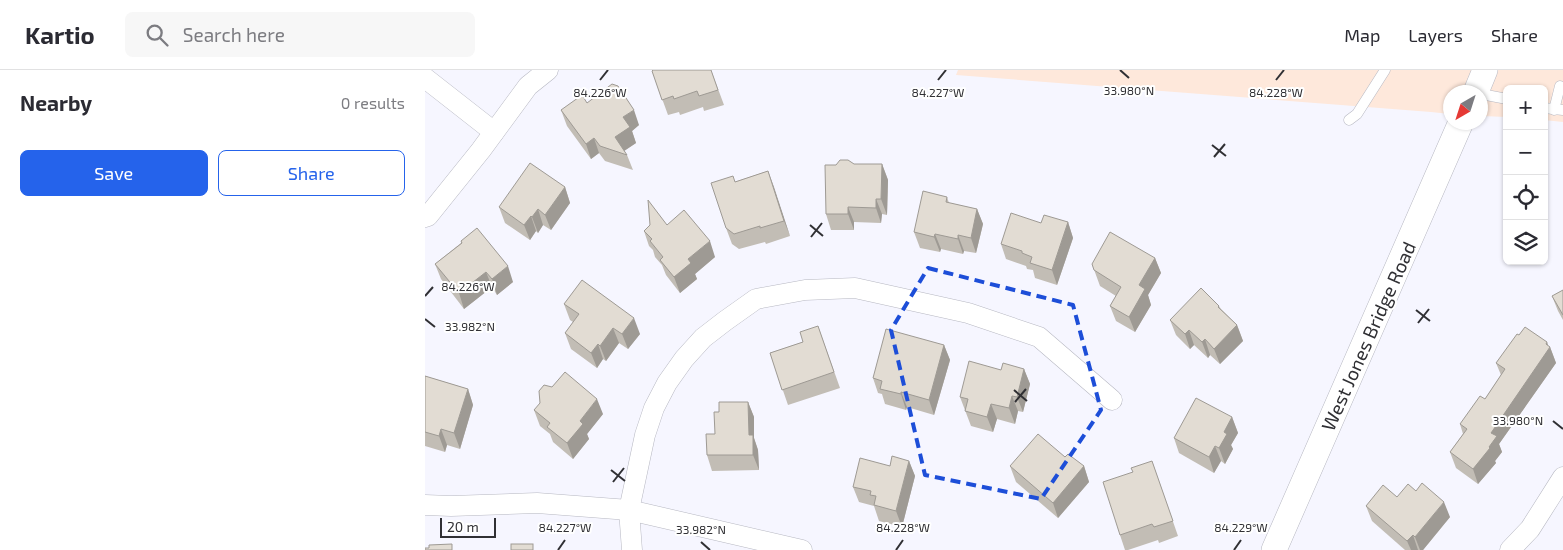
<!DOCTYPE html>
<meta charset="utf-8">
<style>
body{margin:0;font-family:"Exo 2",sans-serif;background:#f7f7f7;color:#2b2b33}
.controls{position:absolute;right:15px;top:15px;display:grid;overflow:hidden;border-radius:8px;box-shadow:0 1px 4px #0004}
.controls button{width:45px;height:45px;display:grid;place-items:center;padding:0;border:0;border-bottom:1px solid #e1e1e2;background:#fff;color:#2b2b33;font:25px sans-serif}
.compass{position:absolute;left:1018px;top:15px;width:45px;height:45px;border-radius:50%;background:#fff;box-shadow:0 1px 4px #0004;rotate:219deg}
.scale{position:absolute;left:15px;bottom:12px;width:56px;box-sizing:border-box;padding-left:5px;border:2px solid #303034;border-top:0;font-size:14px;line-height:18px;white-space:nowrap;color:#303034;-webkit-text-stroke:4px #fff;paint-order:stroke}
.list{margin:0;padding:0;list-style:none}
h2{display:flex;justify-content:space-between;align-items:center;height:65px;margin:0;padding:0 20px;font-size:21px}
h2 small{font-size:16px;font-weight:400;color:#7c7c81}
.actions{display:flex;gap:10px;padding:15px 20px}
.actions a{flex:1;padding:11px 0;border:1px solid #2563eb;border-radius:8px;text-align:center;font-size:18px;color:#2563eb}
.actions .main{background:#2563eb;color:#fff}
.icon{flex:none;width:28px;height:28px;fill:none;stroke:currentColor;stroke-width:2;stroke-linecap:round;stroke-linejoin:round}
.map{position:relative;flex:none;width:1138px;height:480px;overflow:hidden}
header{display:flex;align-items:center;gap:30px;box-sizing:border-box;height:70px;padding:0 25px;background:#fff;border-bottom:1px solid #e1e1e2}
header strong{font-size:24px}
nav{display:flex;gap:28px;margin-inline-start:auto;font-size:18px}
.search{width:350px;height:45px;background:#f7f7f7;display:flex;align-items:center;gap:12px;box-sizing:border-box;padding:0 18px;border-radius:8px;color:#7c7c81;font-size:19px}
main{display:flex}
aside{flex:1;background:#fff}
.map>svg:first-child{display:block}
.commercial{fill:#fee8db}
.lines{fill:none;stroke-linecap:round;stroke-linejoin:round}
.service-casing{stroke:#b7b8c2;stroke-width:11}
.minor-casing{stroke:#b7b8c2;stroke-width:21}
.tertiary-casing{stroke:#b7b8c2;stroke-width:26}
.service{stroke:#fff;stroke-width:10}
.minor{stroke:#fff;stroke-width:20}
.tertiary{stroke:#fff;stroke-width:25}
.wall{fill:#c2bdb5}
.shaded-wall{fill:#9e9a94}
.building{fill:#e2dcd3;stroke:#9e9a94}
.marked{fill:none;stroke:#1d4ed8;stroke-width:4;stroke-dasharray:10 6;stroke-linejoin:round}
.ticks{fill:none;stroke:#303034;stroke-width:2}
.labels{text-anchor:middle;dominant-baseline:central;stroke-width:4;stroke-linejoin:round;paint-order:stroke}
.street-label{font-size:19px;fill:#303034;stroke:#fff}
.ticks-label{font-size:12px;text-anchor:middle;fill:#303034;stroke:#fff;stroke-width:4;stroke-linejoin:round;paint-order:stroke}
</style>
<header>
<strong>Kartio</strong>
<div class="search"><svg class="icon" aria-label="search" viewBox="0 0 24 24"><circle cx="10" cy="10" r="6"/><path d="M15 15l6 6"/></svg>Search here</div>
<nav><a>Map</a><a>Layers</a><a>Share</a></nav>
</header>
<main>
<aside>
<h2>Nearby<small>0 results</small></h2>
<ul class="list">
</ul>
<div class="actions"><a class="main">Save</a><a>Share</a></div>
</aside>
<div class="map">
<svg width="1138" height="480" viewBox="0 0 1138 480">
<rect width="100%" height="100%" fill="#f6f6ff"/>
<polygon class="commercial" points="533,0 1138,0 1138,52 1119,50 1119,19 1082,19 1082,47 1056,46 1056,22 1026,22 1025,44 1006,42 531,5"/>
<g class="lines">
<defs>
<g id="service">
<polyline points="1056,24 1082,29"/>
<polyline points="1119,38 1138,40"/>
<polyline points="1129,40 1135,16"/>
<polyline points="924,50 932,44 960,0"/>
</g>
<g id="minor">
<polyline points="0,8 69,62"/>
<polyline points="0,147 3,146 56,80 103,16 123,0"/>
<polyline points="0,435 26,436 112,433 204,440 377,480"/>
<polyline points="207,480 204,440 220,365 229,338 242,313 259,289 278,268 300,251 331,229 380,220 430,218 543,243 614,267 687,330"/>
<polyline points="1085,480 1105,459 1138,407"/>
</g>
<g id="tertiary">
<polyline points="1051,22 1060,0"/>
<polyline points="849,480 1036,52"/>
</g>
</defs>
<use href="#service" class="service-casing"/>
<use href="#minor" class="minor-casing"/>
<use href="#tertiary" class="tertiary-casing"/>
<use href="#service" class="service"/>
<use href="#minor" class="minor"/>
<use href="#tertiary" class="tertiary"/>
</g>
<g class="wall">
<polygon points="286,0 299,35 279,41 278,37 255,45 254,42 243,45 227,1"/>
<polygon points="162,33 214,55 207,61 211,73 199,81 202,85 208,100 180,91 174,83 166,89 142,56 136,40"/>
<polygon points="429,94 457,94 463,110 462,145 457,144 456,153 429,152 429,160 406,160 401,144 411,95"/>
<polygon points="343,101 365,166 341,174 340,172 314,179 307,174 301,158 310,112"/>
<polygon points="140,117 145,133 126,160 118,155 113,163 111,161 105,170 80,153 74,137"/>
<polygon points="522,127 524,133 552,139 558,154 551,183 539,181 538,184 516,179 515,182 495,178 489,162"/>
<polygon points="643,152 648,168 632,215 610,208 608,200 602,199 601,196 581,189 576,174 616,153"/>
<polygon points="242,155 290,187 270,204 272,209 255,223 241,205 237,195 230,187 228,180 224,176 219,161"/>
<polygon points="36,171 88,212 72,225 67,217 39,239 16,209 10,194 36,173"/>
<polygon points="730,188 736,203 723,225 726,235 710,262 691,251 685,236 691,226 675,216 667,194"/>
<polygon points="1138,220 1138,250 1133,241 1127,226"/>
<polygon points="139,234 215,264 203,279 194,273 181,291 178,289 172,298 146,279 140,263 148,252 145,250"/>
<polygon points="794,236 796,239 812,255 818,271 795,294 785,285 783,288 769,275 765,279 751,265 745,250"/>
<polygon points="393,256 415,318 363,335 345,283 378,272"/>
<polygon points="1094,265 1122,272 1123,276 1125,277 1131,293 1074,374 1077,382 1070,391 1071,393 1053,414 1031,398 1025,382 1038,364 1035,354 1060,329 1076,305 1071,293"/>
<polygon points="519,275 525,290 509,345 482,337 481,340 460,334 457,324 453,323 448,308"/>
<polygon points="599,299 605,314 598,342 593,341 590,354 572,349 568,362 546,356 535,327 576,300"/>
<polygon points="0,306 43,319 48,335 35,379 22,375 20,382 0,376"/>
<polygon points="323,332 329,347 329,368 333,380 334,400 287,401 282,385 290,364 294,342"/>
<polygon points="109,340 178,344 162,364 164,369 148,389 128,372 125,364 115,356"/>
<polygon points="807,347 813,363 806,375 808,379 800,394 796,391 789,403 754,383 749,368"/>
<polygon points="640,387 659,396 664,412 633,448 591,412 585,396"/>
<polygon points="484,391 490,406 477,457 454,451 449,436 434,432 428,417 465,396"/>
<polygon points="727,391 753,466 734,473 733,470 703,480 700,480 695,465 708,402"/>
<polygon points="972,427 1025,447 998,480 980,480 947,451 941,436"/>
</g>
<g class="shaded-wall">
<polygon points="209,40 214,55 207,61 211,73 196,83 190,67 198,47"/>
<polygon points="169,68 174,83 166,89 161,74"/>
<polygon points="457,94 463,110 462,145 456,129"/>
<polygon points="343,101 349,117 365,166 359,151"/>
<polygon points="140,117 145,133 126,160 120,145"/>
<polygon points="451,129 457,144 456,153 451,138"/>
<polygon points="423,137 429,152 429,160 423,144"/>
<polygon points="113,139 118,155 113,163 107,147"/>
<polygon points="552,139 558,154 551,183 546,168"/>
<polygon points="106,146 111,161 105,170 99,155"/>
<polygon points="643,152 648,168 632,215 627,200"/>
<polygon points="510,164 516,179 515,182 509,167"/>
<polygon points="533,165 539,181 538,184 533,169"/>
<polygon points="285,171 290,187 270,204 272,209 255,223 249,207 263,189"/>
<polygon points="730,188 736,203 723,225 726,235 710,262 704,247 714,215"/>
<polygon points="83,196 88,212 72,225 67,209"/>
<polygon points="61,202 67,217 39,239 34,223"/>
<polygon points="209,248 215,264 203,279 197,264"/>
<polygon points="812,255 818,271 795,294 789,279"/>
<polygon points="188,258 194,273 181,291 175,276"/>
<polygon points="764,260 769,275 765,279 760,264"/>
<polygon points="780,269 785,285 783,288 777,272"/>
<polygon points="1122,272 1124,279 1125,277 1131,293 1074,374 1077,382 1070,391 1071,393 1053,414 1048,399 1064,377 1066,363"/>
<polygon points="173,274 178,289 172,298 166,283"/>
<polygon points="519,275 525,290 509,345 504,330"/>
<polygon points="599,299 605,314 598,342 592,327"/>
<polygon points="43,319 48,335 35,379 29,363"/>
<polygon points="476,322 482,337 481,340 476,324"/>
<polygon points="587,326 593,341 590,354 584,338"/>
<polygon points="172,329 178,344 162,364 164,369 148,389 142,373 155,351"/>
<polygon points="323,332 329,347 329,368 333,380 334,400 328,385 324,365"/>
<polygon points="566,334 572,349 568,362 562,347"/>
<polygon points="807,347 813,363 806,375 808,379 800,394 794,378 799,362"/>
<polygon points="16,359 22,375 20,382 14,366"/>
<polygon points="790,376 796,391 789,403 784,387"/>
<polygon points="484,391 490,406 477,457 471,441"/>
<polygon points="659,396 664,412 633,448 628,433"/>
<polygon points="1019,432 1025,447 998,480 995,480 990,467"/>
<polygon points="988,465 993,480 986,480 982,471"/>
</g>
<g class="building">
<polygon points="228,0 286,0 293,20 274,26 272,21 249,29 248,26 237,30 227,1"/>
<polygon points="187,14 193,16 209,40 198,47 205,57 190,67 202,85 175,76 169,68 161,74 136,40 157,25 162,33"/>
<polygon points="415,90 423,90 429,94 457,94 456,129 451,129 451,138 423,137 423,144 401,144 400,95 411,95"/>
<polygon points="105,93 140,117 120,145 113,139 107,147 106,146 99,155 74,137"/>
<polygon points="343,101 359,151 335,158 335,156 309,164 301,158 286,113 308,106 310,112"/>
<polygon points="498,121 522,127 521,132 552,139 546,168 533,165 533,169 510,164 509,167 489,162"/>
<polygon points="223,130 242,155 259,140 285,171 263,189 266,193 249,207 235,190 238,187 225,171 227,169 219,161 225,155"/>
<polygon points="586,143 616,153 619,145 643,152 627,200 605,193 607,187 597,183 597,181 576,174"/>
<polygon points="52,158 83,196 67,209 61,202 34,223 10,194 37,173 36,171"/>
<polygon points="685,162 730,188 714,215 720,219 704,247 685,236 696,217 669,200 667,194"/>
<polygon points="157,210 209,248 197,264 188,258 175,276 173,274 166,283 140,263 154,244 139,234"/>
<polygon points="776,218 794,236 793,237 812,255 789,279 780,269 777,272 764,260 760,264 745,250"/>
<polygon points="1138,220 1138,245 1127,226"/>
<polygon points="393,256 409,302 357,320 345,283 378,272 375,262"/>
<polygon points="1100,257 1122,272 1121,274 1125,277 1066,363 1072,366 1064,377 1065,378 1048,399 1025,382 1042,359 1035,354 1055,326 1060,329 1080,299 1071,293 1092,264 1094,265"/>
<polygon points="461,259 519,275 504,330 476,322 476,324 455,319 457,311 448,308"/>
<polygon points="544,291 576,300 578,293 599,299 592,327 587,326 584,338 566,334 562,347 540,341 543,329 535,327"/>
<polygon points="140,302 172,329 155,351 158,354 142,373 122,357 125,353 109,340 115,333 114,321 119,315 127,317"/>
<polygon points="0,306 43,319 29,363 16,359 14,366 0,362"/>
<polygon points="771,328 807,347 799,362 802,364 794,378 790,376 784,387 749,368"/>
<polygon points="294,332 323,332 324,365 328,365 328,385 282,385 281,364 290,364 289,342 294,342"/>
<polygon points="613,364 640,387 643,384 659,396 628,433 585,396"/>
<polygon points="467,386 484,391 471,441 449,435 451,426 445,425 446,421 428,417 435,388 465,396"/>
<polygon points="727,391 748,451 729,457 727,454 695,465 678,412 708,402 706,398"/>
<polygon points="997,413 1019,432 990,467 988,465 982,471 941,436 958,415 972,427 983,414 991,421"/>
<polygon points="27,474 27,480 0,480 0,478 4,478 4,475"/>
<rect x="86" y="474" width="22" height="6"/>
</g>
<path class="marked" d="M 503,198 L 648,235 L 676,340 L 616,429 L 500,405 L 466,260 Z"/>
<path class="ticks" d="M 695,0 L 704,8M 175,10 L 183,0M 513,10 L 521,0M 851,10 L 859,0M 787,75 L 801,86M 789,87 L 800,74M 385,155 L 398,166M 386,167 L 397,153M 0,226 L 8,217M 991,240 L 1005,251M 0,249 L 10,257M 993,253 L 1004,239M 589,320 L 602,331M 590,332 L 601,319M 1128,351 L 1138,359M 186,400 L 200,411M 188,412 L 199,398M 276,472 L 285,480M 133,480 L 140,470M 471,480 L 478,470M 809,480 L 816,470"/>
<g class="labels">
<g class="street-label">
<text transform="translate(943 266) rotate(-66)">West Jones Bridge Road</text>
</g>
</g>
<g class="ticks-label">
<text x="704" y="25">33.980°N</text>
<text x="175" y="27">84.226°W</text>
<text x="513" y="27">84.227°W</text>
<text x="851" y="27">84.228°W</text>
<text x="43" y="221">84.226°W</text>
<text x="45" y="261">33.982°N</text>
<text x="1093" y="355">33.980°N</text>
<text x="140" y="462">84.227°W</text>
<text x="478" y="462">84.228°W</text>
<text x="816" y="462">84.229°W</text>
<text x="276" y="464">33.982°N</text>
</g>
</svg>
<div class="controls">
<button>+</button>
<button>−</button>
<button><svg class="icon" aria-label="locate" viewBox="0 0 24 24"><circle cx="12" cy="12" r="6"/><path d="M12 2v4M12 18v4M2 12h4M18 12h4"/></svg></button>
<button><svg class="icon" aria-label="layers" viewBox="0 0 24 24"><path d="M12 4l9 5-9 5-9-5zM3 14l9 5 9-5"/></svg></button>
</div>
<svg class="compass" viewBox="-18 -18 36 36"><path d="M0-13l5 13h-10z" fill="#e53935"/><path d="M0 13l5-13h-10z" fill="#7c7c81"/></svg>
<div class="scale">20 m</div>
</div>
</main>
